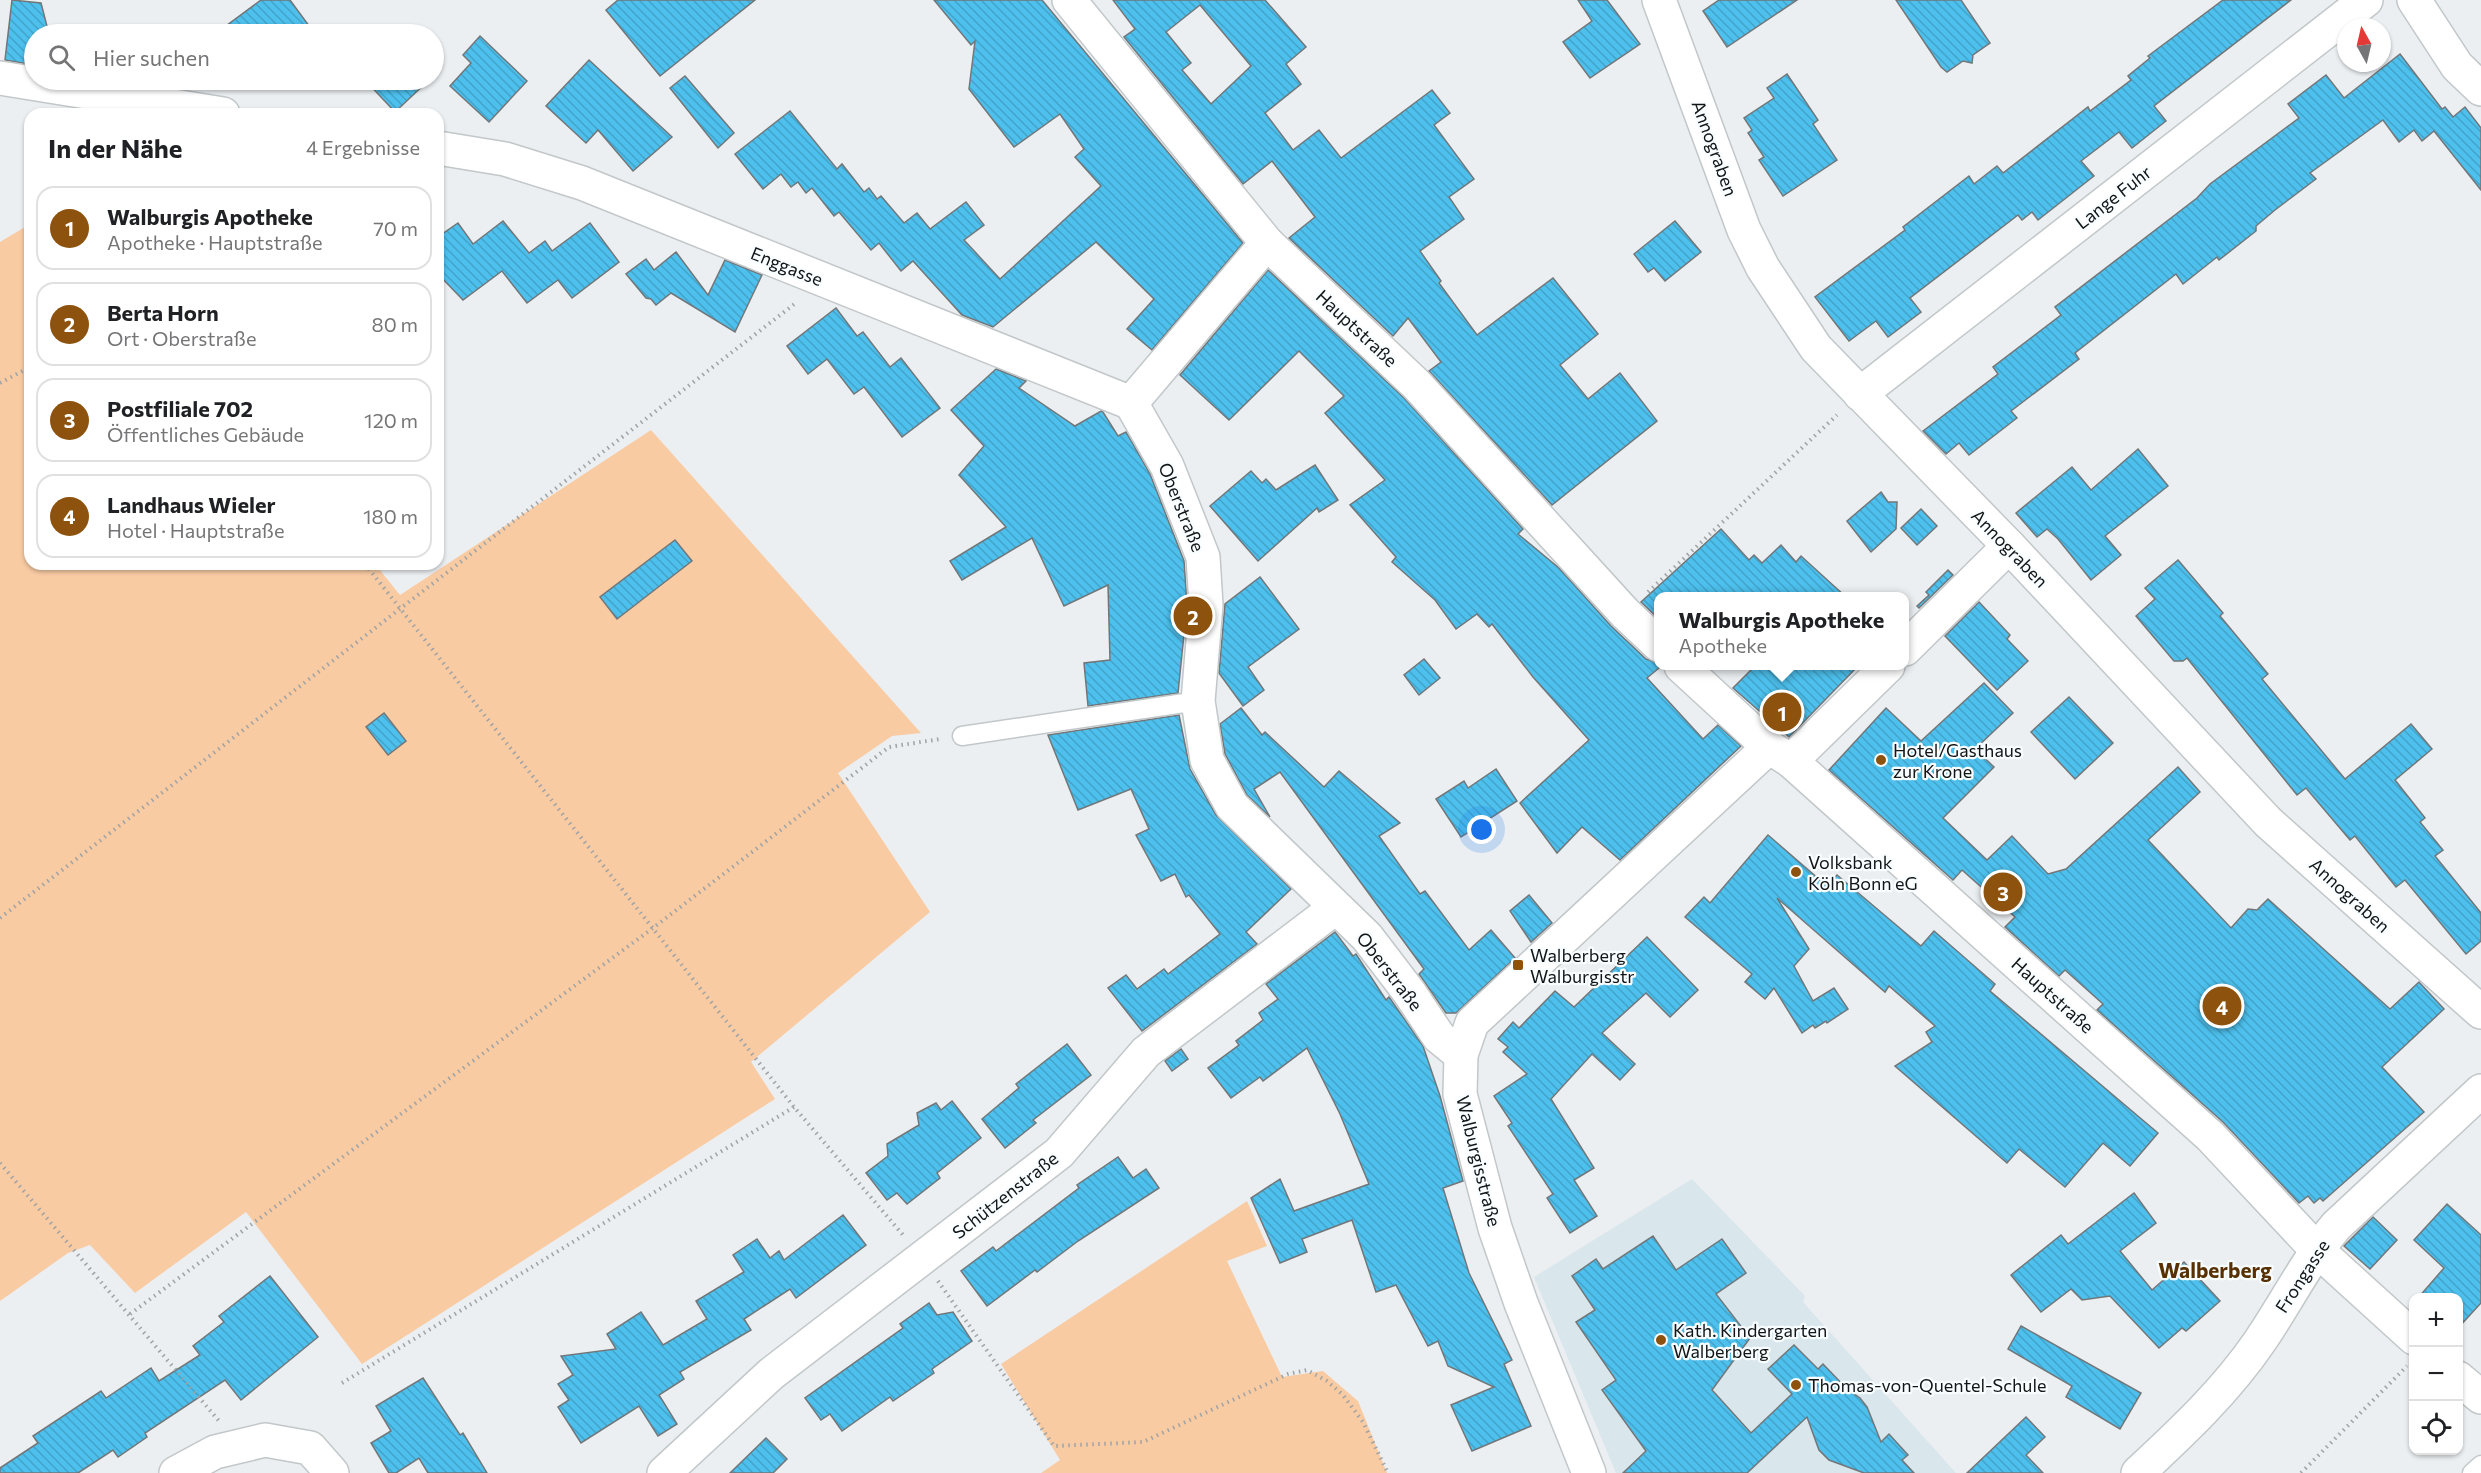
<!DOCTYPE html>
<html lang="de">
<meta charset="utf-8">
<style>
body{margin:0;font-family:Commissioner,sans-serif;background:#f6f6f6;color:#202124}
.controls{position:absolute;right:18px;bottom:18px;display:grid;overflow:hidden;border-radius:12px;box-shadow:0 2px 4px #0004}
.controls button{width:54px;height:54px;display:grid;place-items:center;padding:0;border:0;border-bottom:2px solid #e0e0e0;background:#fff;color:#202124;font:30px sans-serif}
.compass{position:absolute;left:2337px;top:18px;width:54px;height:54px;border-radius:50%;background:#fff;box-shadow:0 2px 4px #0004;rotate:352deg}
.you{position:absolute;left:1482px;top:830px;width:21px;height:21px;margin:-15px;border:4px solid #fff;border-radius:50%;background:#1a73e8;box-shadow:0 0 0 9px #1a73e833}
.badge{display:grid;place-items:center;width:39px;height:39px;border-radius:50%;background:#8d520e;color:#fff;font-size:20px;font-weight:700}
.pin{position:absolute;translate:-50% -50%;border:3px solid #fff;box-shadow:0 2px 6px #0006}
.popup{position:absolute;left:1654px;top:592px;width:255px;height:78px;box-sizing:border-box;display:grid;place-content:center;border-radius:12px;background:#fff;filter:drop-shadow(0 2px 4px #0005);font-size:20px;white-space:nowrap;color:#757577}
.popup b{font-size:22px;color:#202124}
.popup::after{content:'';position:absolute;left:50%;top:100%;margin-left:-12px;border:12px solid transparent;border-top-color:#fff}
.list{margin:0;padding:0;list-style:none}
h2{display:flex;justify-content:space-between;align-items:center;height:78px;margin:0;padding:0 24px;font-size:26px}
h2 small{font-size:20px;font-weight:400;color:#757577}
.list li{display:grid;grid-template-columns:39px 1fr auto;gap:18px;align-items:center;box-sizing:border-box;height:84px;margin:0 12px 12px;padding:0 12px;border:2px solid #e0e0e0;border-radius:18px}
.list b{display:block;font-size:22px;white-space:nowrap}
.list p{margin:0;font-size:20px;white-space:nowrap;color:#757577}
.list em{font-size:20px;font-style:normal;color:#757577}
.icon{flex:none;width:33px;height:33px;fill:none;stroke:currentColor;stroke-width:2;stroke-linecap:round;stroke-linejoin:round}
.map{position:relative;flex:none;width:2481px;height:1473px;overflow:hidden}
.search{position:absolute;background:#fff;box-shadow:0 2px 4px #0004;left:24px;top:24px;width:420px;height:66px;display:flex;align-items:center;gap:15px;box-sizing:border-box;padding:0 21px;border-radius:33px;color:#757577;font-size:22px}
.panel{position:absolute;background:#fff;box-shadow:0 2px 4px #0004;left:24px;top:108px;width:420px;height:462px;border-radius:18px}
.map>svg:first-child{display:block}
.built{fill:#d9e6ec}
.green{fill:#f9cba3}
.building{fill:url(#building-back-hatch);stroke:#727678;stroke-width:1.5;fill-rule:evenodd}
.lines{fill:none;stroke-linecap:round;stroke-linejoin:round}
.lane-casing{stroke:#c2c7c9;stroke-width:21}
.street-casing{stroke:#c2c7c9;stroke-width:36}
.path{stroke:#9fa3a5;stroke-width:4;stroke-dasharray:1.5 4.5;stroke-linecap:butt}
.lane{stroke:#fff;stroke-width:18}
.street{stroke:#fff;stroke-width:33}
.poi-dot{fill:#8d520e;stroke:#f8fdff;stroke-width:2}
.labels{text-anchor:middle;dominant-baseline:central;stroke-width:4.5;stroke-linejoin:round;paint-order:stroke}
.street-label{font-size:18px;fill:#121415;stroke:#f8fdff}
.poi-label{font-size:18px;fill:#121415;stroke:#f8fdff;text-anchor:start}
.quarter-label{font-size:21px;font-weight:bold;fill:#583001;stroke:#f8fdff}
</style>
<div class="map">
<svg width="2481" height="1473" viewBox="0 0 2481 1473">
<defs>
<pattern id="building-back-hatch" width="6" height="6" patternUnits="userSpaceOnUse" patternTransform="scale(1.5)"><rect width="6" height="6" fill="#4dc0ed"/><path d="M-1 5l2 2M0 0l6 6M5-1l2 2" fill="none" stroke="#42a4ca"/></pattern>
</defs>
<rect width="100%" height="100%" fill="#ebeff2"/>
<polygon class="built" points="1692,1179 1805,1296 1803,1302 1956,1473 1616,1473 1534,1277"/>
<g class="green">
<polygon points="30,224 30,564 375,564 400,595 651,430 921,733 892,736 838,773 930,912 751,1062 775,1099 362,1364 246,1212 135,1293 90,1245 68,1253 0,1301 0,242"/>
<polygon points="1247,1201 1267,1246 1227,1261 1282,1377 1323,1371 1358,1401 1387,1473 1041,1473 1060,1460 1001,1364"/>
</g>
<g class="building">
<polygon points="12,0 41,3 49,34 34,34 34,65 5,60"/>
<polygon points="261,0 290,0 315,34 215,34"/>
<polygon points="618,0 755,0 660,76 606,10"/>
<polygon points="934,0 1042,0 1243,243 1152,350 1127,329 1154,299 1096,242 993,327 962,315 913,261 901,271 879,243 871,250 839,212 834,216 812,188 806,193 798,182 791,187 781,174 763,189 735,154 790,111 837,169 842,164 864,192 869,188 877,199 881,196 904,223 917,213 930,229 966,202 984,225 964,240 1000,279 1101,186 1075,157 1084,149 1060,114 1014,147 969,89 975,41 971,45"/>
<path d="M 1113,0 L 1265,0 L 1306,47 L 1286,64 L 1301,84 L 1265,113 L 1293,150 L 1319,130 L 1341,158 L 1432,90 L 1450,113 L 1434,125 L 1474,179 L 1449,197 L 1464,219 L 1420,251 L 1441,281 L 1439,283 L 1477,335 L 1553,278 L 1598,334 L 1560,365 L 1588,399 L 1620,373 L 1657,421 L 1552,505 L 1429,371 L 1441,362 L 1408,318 L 1393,336 L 1289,238 L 1315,217 L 1272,161 L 1243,184 L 1124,37 L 1135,29 ZM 1200,5 L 1251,66 L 1211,104 L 1182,70 L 1191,63 L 1166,32 Z"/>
<polygon points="1578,0 1607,0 1640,44 1590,78 1563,42 1592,21"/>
<polygon points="1719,0 1797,0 1727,47 1703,11"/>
<polygon points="1896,0 1961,0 1990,43 1973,55 1972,63 1963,61 1947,72 1941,67"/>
<polygon points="2223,0 2291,0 2154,106 2166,121 2132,148 2119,132 2081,161 2094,176 2038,220 2032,212 2022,220 2018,215 1910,298 1921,312 1888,337 1876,321 1849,341 1815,297 1905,230 1903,227 1969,176 1974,184 1997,166 2003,173 2088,107 2090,111 2131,80 2128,76 2150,58 2148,56"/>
<polygon points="480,36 527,81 489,122 450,86 471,63 463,55"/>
<polygon points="2400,54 2442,109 2445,107 2453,117 2465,107 2481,128 2481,190 2434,131 2422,141 2414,130 2399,142 2383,120 2310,173 2316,179 2275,210 2256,226 2256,231 2219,260 2217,257 2183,284 2176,274 2075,353 2079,359 2011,411 2017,418 1969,455 1959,443 1946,454 1923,431 1998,374 1993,367 2061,315 2055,307 2197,198 2210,184 2299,118 2288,104 2326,75 2344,98"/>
<polygon points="589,60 672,137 633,171 598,130 586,143 546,106"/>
<polygon points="1787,74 1818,120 1813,124 1837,160 1783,196 1759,160 1764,157 1748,133 1752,130 1744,118 1774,98 1767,88"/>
<polygon points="685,76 734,133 718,148 670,88"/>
<polygon points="365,80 429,80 395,112"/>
<polygon points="503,221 529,253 545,241 552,251 590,223 619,262 572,298 558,280 527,303 502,271 463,300 438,274 438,237 458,223 473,244"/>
<polygon points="1675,221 1701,252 1665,281 1654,268 1648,272 1634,254"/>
<polygon points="676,252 708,295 725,260 762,275 735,332 671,293 656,305 651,299 646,298 626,274 646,259 654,270"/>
<polygon points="1268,270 1404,398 1523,529 1518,534 1559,568 1611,626 1646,659 1659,663 1659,668 1647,678 1703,739 1718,725 1741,746 1620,860 1582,827 1557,853 1520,803 1589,740 1533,677 1492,624 1489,627 1477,614 1456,629 1435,600 1392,562 1396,557 1350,505 1385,480 1325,413 1344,396 1299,351 1229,420 1180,375"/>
<polygon points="836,308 857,336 863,332 890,367 901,358 940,408 902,437 864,387 854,394 827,359 808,374 787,346"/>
<polygon points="996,369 1026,381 1019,388 1075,426 1101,411 1103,412 1118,436 1126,432 1150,474 1184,561 1187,605 1178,693 1088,706 1084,663 1110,660 1108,585 1064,606 1032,538 962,580 950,561 1006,527 959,475 984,446 951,410"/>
<polygon points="2138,449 2168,486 2105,536 2121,555 2091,580 2058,539 2047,529 2037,537 2016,513 2072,467 2091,490"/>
<polygon points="1315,465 1338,500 1319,512 1317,508 1258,561 1210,506 1251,471 1262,483 1266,479 1276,490"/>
<polygon points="1881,492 1888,502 1897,502 1896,529 1871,552 1847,521"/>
<polygon points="1921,509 1937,526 1917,545 1901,528"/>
<polygon points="1721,529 1749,560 1754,555 1762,563 1781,545 1796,562 1801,556 1846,597 1659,597 1659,619 1641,602"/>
<polygon points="675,540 692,561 617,619 600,597"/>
<polygon points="2178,560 2223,613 2220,616 2268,674 2262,679 2345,779 2411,724 2432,749 2395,780 2425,818 2420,822 2443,850 2435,856 2481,913 2481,941 2466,954 2405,880 2396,887 2355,836 2350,840 2306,788 2297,795 2187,658 2183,661 2174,661 2136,616 2155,599 2145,588"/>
<polygon points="1948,570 1953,575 1919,608 1917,606 1929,595 1926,592"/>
<polygon points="1260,577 1299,629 1248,667 1264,690 1243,706 1219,673 1225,604"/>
<polygon points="1979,602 2010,635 2007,639 2028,661 1997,690 1945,636"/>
<polygon points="1424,659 1440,678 1419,695 1404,675"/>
<polygon points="1755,666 1858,666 1789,737 1733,688"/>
<polygon points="1984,683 2013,713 1975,749 1994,767 1943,818 1987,860 2012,836 2048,874 2066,869 2178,767 2200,792 2148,840 2231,928 2248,909 2257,910 2268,899 2390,1009 2419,982 2444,1009 2382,1067 2424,1112 2323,1201 2320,1198 2314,1203 2308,1196 2299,1203 2223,1122 2097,1010 2103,1004 2065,970 2059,976 2005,927 2015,917 1962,870 1953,880 1829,770 1886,708 1921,741"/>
<polygon points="2069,697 2113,743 2075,779 2031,732"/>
<polygon points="1241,708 1262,735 1265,732 1324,787 1339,771 1400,823 1379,836 1420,894 1425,891 1469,950 1491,930 1515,958 1456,1013 1446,1013 1419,974 1424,969 1280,772 1254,789 1270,817 1247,795 1225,754 1220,724"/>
<polygon points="384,713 406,741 388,755 366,727"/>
<polygon points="1179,715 1190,769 1216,815 1291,889 1246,932 1257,944 1142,1031 1108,988 1126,975 1137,989 1164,969 1168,974 1220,934 1189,895 1186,897 1175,874 1161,881 1136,835 1149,829 1131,789 1078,810 1048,735"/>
<polygon points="1496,769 1517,801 1461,837 1436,799 1464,781 1468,788"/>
<polygon points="1768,835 1827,886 1837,875 1921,946 1934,931 1995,984 1990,991 2158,1133 2130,1166 2103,1143 2065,1187 2019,1149 2007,1163 1895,1066 1932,1042 1926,1032 1935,1026 1889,986 1885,992 1777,898 1809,949 1794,966 1813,1001 1834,988 1848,1009 1827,1023 1826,1021 1815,1028 1813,1025 1802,1033 1774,988 1765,999 1745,982 1752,974 1685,917 1704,897 1710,903"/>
<polygon points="1529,895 1552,923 1531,942 1510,911"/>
<polygon points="1335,932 1353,956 1356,954 1386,1000 1389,997 1423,1046 1440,1096 1463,1181 1443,1188 1469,1273 1512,1360 1504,1364 1531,1426 1472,1451 1451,1405 1494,1387 1448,1366 1438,1341 1428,1346 1396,1285 1376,1292 1352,1220 1302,1239 1307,1252 1280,1263 1251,1198 1280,1179 1294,1211 1369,1184 1340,1114 1307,1048 1263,1081 1260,1077 1231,1098 1208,1068 1239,1045 1236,1041 1263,1020 1259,1013 1278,999 1266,984"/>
<polygon points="1647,937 1698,990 1670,1017 1646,993 1602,1033 1635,1064 1620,1080 1592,1054 1551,1099 1594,1168 1574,1180 1597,1216 1570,1233 1547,1198 1553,1194 1508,1126 1512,1123 1494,1096 1527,1074 1503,1052 1508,1047 1498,1039 1513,1022 1519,1028 1555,991 1574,1007"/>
<polygon points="1067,1044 1091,1075 1033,1120 1036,1123 1005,1148 982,1119 1019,1088 1016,1084"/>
<polygon points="1181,1049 1188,1059 1172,1071 1165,1061"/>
<polygon points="952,1101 981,1138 937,1173 940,1178 907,1204 897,1193 887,1200 866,1173 888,1156 887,1144 919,1125 917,1113 936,1103 941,1110"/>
<polygon points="1118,1157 1133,1178 1146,1169 1159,1188 1078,1241 1037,1272 1035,1270 987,1306 961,1271 993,1247 996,1251 1079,1188 1077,1185"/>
<polygon points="2134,1193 2156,1223 2120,1251 2152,1290 2184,1262 2220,1301 2186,1331 2182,1328 2159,1348 2110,1296 2082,1300 2071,1289 2041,1312 2011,1275 2061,1235 2068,1244"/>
<polygon points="2447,1204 2481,1235 2481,1303 2458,1328 2458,1298 2418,1298 2444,1268 2414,1240"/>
<polygon points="843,1215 866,1245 796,1298 790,1289 744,1319 751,1330 680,1372 684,1379 659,1395 677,1424 658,1436 639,1406 581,1443 558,1407 569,1400 558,1384 573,1375 561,1356 616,1349 607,1334 641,1312 663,1345 707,1319 696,1301 744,1272 733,1255 757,1239 770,1258 779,1251 784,1260"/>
<polygon points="2373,1217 2397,1240 2370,1269 2344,1246"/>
<polygon points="1653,1236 1676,1270 1722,1239 1746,1273 1716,1294 1750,1338 1712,1390 1751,1433 1792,1394 1768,1369 1794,1345 1818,1369 1823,1364 1847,1389 1860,1398 1867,1407 1881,1442 1889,1434 1908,1455 1902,1460 1914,1473 1864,1473 1829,1460 1819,1450 1807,1417 1747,1473 1623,1473 1646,1451 1602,1390 1616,1380 1576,1322 1595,1310 1572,1276 1596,1259 1603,1269"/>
<polygon points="270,1276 318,1337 241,1400 225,1380 145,1433 147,1437 118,1457 113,1450 78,1473 0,1473 0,1468 38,1443 33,1436 101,1391 106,1398 151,1368 159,1381 200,1355 193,1346 224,1322 219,1316"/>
<polygon points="929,1303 937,1315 953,1312 972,1341 932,1369 934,1373 893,1401 890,1397 842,1431 830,1414 821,1420 805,1398 903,1328 900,1324"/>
<polygon points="2021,1326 2141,1393 2120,1429 2066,1397 2072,1386 2008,1349"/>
<polygon points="423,1378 460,1435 463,1433 487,1473 428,1473 419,1458 396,1473 389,1473 371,1443 391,1431 376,1406"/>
<polygon points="2026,1417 2045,1437 2026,1455 2043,1473 1967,1473"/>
<polygon points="766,1438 787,1459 773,1473 730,1473"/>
</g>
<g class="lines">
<defs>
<g id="lane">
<polyline points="962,736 1198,701"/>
<polyline points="2472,1473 2481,1465"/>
</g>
<g id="street">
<polyline points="1069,0 1267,243 1417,385 1625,613 1659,645"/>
<polyline points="1659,0 1744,230 1763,268 1816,348 2009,546 2268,822 2481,1012"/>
<polyline points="2414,0 2457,66 2481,89"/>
<polyline points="0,78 223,114"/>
<polyline points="438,148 505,159 582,183 1131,403"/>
<polyline points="1860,394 2366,0"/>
<polyline points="1131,403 1167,466 1203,557 1206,605 1198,701 1207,760 1232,806 1367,937 1409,992 1439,1037 1461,1055"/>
<polyline points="1131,403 1267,243"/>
<polyline points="1905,649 2009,546"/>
<polyline points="1681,666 1769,747 1791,761 2210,1136 2316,1249 2414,1338"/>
<polyline points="1791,761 1888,666"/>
<polyline points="2458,1378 2481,1397"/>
<polyline points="176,1473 215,1452 265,1440 310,1448 332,1473"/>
<polyline points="664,1473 771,1374 1059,1153 1146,1052 1335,908"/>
<polyline points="1589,1473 1521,1303 1495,1228 1460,1094 1461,1055 1472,1023 1769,747"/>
<path d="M 2138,1473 C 2182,1432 2226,1391 2260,1341 C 2286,1303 2306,1262 2336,1226 L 2481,1091"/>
</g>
</defs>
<use href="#lane" class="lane-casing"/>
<use href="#street" class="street-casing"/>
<g class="path">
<polyline points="0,383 30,367"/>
<polyline points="365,564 794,1107 903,1235"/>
<polyline points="1648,592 1837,415"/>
<polyline points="0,918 797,302"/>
<polyline points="0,1163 219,1421"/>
<polyline points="938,1281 1054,1446 1143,1442 1288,1374 1307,1370 1327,1381 1343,1395 1363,1422 1388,1473"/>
<polyline points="130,1314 653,928 889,747 940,739"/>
<polyline points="342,1383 794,1107"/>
<polyline points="2301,1473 2407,1366"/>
</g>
<use href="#lane" class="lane"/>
<use href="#street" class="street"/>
</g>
<g class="poi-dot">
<circle cx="1881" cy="760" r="6"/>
<circle cx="1796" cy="872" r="6"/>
<rect x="1512" y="959" width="12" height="12" rx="3"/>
<circle cx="1661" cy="1340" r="6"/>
<circle cx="1796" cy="1385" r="6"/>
</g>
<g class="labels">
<g class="street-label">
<text transform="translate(1715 148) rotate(70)">Annograben</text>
<text transform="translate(2113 197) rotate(-38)">Lange Fuhr</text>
<text transform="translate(787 266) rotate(22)">Enggasse</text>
<text transform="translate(1357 328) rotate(43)">Hauptstraße</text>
<text transform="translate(1182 507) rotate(68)">Oberstraße</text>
<text transform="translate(2010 548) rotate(46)">Annograben</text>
<text transform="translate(2350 895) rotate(42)">Annograben</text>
<text transform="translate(1390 971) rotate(52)">Oberstraße</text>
<text transform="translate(2053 995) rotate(42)">Hauptstraße</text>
<text transform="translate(1479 1161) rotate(76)">Walburgisstraße</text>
<text transform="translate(1005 1195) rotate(-38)">Schützenstraße</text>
<text transform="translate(2302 1276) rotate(-57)">Frongasse</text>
</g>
<g class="poi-label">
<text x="1893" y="750">Hotel/Gasthaus<tspan x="1893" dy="21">zur Krone</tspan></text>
<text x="1808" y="862">Volksbank<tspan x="1808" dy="21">Köln Bonn eG</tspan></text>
<text x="1530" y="955">Walberberg<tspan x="1530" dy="21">Walburgisstr</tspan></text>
<text x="1673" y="1330">Kath. Kindergarten<tspan x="1673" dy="21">Walberberg</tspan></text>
<text x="1808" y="1385">Thomas-von-Quentel-Schule</text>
</g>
<g class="quarter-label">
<text x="2215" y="1269">Walberberg</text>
</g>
</g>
</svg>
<div class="controls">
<button>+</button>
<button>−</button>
<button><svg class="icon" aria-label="locate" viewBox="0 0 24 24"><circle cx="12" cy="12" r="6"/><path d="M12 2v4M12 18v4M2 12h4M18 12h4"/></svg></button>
</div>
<svg class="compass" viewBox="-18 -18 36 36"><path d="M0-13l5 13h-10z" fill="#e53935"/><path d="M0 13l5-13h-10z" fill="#757577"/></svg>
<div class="you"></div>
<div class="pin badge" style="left:1782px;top:712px">1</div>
<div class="popup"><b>Walburgis Apotheke</b>Apotheke</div>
<div class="pin badge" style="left:1193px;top:616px">2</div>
<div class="pin badge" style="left:2003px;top:892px">3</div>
<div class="pin badge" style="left:2222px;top:1006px">4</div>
<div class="search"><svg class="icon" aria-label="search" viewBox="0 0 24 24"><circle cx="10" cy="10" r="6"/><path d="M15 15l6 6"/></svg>Hier suchen</div>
<section class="panel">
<h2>In der Nähe<small>4 Ergebnisse</small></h2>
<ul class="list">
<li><span class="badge">1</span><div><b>Walburgis Apotheke</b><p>Apotheke · Hauptstraße</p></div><em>70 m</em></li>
<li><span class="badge">2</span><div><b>Berta Horn</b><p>Ort · Oberstraße</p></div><em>80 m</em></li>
<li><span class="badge">3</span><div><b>Postfiliale 702</b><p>Öffentliches Gebäude</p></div><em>120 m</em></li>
<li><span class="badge">4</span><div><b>Landhaus Wieler</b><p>Hotel · Hauptstraße</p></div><em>180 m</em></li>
</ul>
</section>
</div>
